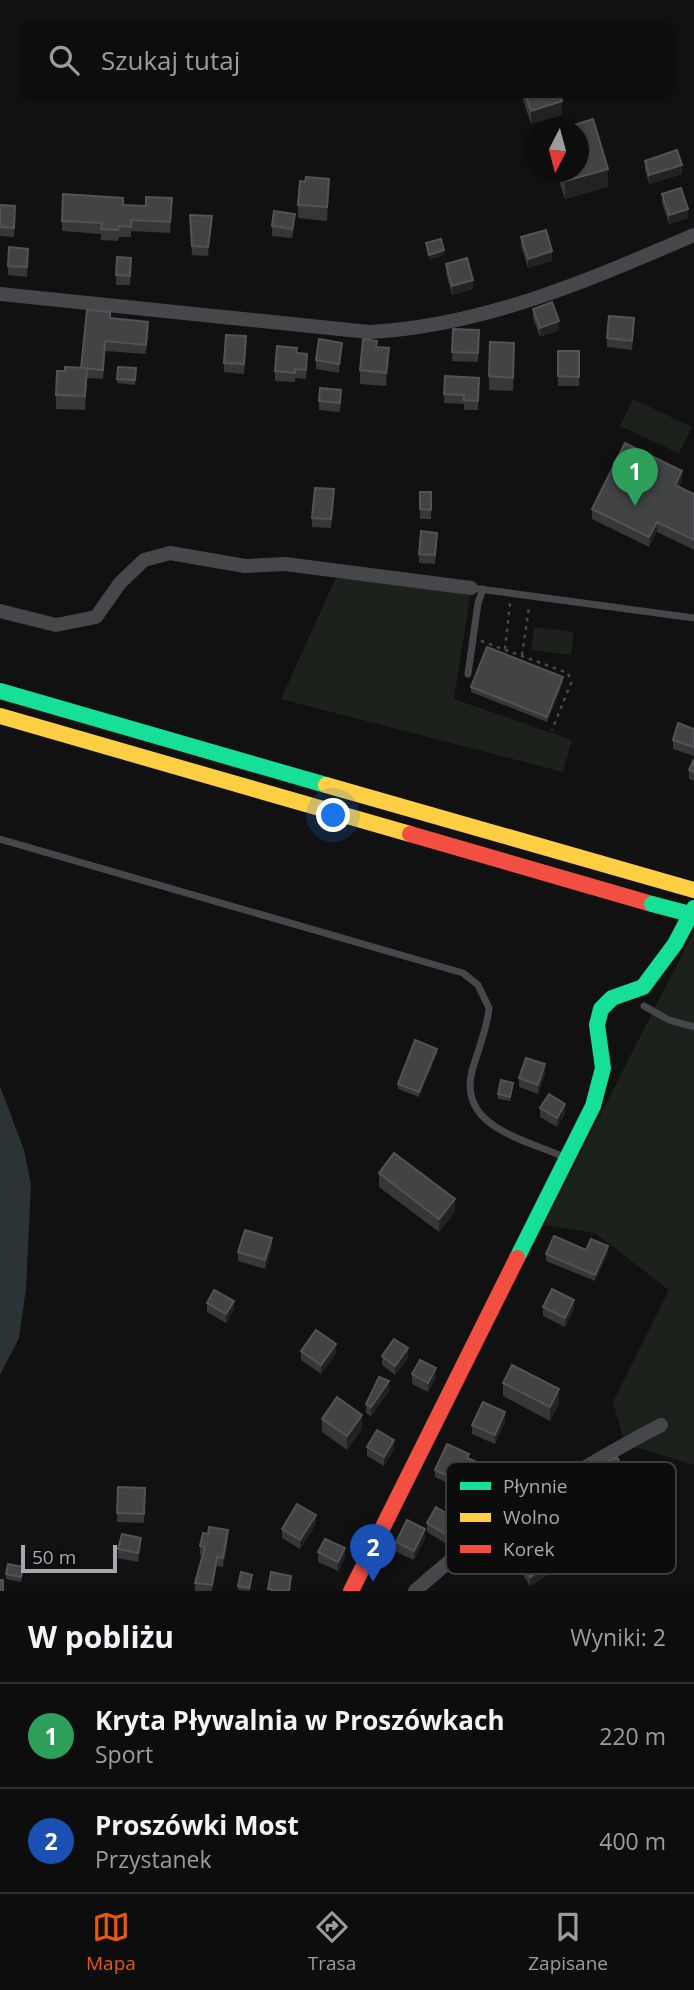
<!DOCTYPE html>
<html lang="pl">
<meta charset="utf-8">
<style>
body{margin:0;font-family:"Open Sans",sans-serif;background:#161617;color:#f1f3f6}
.compass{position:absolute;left:526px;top:119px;width:63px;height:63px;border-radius:50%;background:#0d0d0e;box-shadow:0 2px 5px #0004;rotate:186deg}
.scale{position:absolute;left:21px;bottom:18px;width:96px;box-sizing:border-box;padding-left:7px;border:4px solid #a4a9b1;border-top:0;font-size:19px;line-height:24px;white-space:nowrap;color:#a4a9b1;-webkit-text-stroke:5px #0c0c0d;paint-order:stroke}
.you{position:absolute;left:334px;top:816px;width:24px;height:24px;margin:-18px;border:5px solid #fff;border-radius:50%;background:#1a73e8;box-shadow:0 0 0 10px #1a73e833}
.badge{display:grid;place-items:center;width:46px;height:46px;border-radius:50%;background:#ea580c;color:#fff;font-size:23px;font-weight:700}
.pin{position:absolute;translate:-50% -58px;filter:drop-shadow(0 2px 4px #0008)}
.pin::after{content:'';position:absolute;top:37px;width:24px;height:21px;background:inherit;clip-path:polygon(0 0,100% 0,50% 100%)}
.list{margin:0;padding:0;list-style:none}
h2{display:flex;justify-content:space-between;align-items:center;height:91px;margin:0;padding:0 28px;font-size:30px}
h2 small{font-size:23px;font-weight:400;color:#9a9c9e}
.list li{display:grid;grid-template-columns:46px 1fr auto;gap:21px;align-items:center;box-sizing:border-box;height:105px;padding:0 28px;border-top:2px solid #2d2d2e}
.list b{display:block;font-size:26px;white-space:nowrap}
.list p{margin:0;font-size:23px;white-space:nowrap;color:#9a9c9e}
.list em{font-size:23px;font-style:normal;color:#9a9c9e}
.icon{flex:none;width:38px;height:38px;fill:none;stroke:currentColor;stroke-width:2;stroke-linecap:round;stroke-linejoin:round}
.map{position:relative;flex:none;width:694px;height:1591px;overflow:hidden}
.search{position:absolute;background:#0d0d0e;box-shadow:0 2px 5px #0004;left:21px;right:21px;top:21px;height:77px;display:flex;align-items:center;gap:18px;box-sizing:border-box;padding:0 24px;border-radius:14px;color:#9a9c9e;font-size:26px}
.sheet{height:301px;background:#0d0d0e}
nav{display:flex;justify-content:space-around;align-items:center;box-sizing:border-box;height:98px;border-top:2px solid #2d2d2e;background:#0d0d0e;font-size:19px;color:#9a9c9e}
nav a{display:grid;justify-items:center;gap:4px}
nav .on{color:#ea580c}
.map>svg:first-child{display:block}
.green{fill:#1c211c}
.water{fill:#2b3337}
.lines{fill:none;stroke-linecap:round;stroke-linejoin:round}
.path{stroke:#47494b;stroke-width:2.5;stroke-dasharray:3.5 5;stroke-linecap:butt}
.lane{stroke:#46474a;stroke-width:7}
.street{stroke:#46474a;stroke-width:14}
.fast{stroke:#16e098;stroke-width:16}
.slow{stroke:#ffcf43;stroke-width:16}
.jam{stroke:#f24e42;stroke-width:16}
.fast-bridge{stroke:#16e098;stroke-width:16}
.wall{fill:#353738}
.shaded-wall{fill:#222223}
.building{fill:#414345;stroke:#515356;stroke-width:2}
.key{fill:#0c0c0d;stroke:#3a3b3e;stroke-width:2}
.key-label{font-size:19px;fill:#a4a9b1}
</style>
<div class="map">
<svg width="694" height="1591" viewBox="0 0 694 1591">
<rect width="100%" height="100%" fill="#111112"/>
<g class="green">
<polygon points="633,399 692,427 679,453 620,426"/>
<polygon points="337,575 471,591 454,699 572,740 563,772 281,699"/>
<polygon points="534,627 574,632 571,655 531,650"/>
<polygon points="694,931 694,1465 625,1444 613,1402 669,1290 595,1233 544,1225"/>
</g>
<polygon class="water" points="0,1086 24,1150 31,1184 26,1289 19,1338 0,1375"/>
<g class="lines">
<g class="path">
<polyline points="481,641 568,673 571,683 552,730"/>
<polyline points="505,649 510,603"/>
<polyline points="522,655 529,607"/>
</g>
<g class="lane">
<polyline points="472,588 694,618"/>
<polyline points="468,674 478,603 483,589"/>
<path d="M 0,839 L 463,973 L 478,985 L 489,1008 C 487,1030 478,1049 472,1071 C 458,1127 524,1139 564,1157"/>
<polyline points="644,1006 669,1020 694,1027"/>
</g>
<g class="street">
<path d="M 0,294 L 369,332 C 484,326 589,280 694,235"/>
<polyline points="0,611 56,625 96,617 120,583 144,560 170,553 245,566 285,564 471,588"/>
<path d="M 415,1591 C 490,1523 572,1472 661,1425"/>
</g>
<g class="fast">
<polyline points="0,691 326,785"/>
<polyline points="517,1258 593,1106 603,1068 597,1025 601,1009 612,998 643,987 675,944 694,908"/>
</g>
<g class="slow">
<polyline points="0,716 410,834"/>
<polyline points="326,785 694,890"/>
</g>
<g class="jam">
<polyline points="410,834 652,904"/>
<polyline points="351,1591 517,1258"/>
</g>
<polyline class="fast-bridge" points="652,904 694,915"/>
</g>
<g class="wall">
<polygon points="523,93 559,93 562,115 531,124 523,100"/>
<polygon points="645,161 682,174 649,184 645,170"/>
<polygon points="556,172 578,172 608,187 565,199"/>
<polygon points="305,182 329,193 327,221 298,218 298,205"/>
<polygon points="662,194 688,218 669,224 662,203"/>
<polygon points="0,205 15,206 14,237 0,236"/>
<polygon points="123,205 172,209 170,233 131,231 131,237 119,237 118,241 101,240 101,234 62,231 62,221"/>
<polygon points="190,215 212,225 208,256 192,255"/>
<polygon points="295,223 292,238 272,236 272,226"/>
<polygon points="521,237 552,261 528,268 521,246"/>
<polygon points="117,257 131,258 130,285 116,285"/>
<polygon points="28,258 27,277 8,275 8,266"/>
<polygon points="446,264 473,289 452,295 446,273"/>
<polygon points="533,309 559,330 540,337 533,318"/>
<polygon points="110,318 148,331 146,354 105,351 103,379 87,378 85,410 56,409 56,395 65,371 81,368"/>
<polygon points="634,328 632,350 607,347 607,338"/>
<polygon points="453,329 479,330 478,362 452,361"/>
<polygon points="246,346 244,374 224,372 224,363"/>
<polygon points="377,347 389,362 386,386 360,384 360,370"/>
<rect x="558" y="351" width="21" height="35"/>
<polygon points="342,352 339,373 316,369 316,360"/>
<polygon points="297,353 307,363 306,379 295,378 295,382 275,381 275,371"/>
<polygon points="514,356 513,391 489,390 489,376"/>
<polygon points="118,367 136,368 135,385 117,383"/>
<polygon points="445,376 479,378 478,410 464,410 464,404 444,403"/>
<polygon points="341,399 340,412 319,410 319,401"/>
<polygon points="682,481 679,487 694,494 694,550 657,532 649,547 592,519 592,509"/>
<polygon points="431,492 431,519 420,519 420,509"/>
<polygon points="334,499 331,528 312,527 312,518"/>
<polygon points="437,542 435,564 419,563 419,554"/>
<polygon points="563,682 547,722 471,692 471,687"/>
<polygon points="694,729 694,756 673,749 673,740"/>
<polygon points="694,759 694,781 689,779 689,770"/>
<polygon points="437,1053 419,1097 398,1089 398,1084"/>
<polygon points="545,1074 538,1094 519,1087 519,1078"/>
<polygon points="513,1087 510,1101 498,1099 498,1094"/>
<polygon points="540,1108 565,1114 557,1127 540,1117"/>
<polygon points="379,1173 455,1212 439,1232 379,1187"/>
<polygon points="272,1247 265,1269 238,1261 238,1252"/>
<polygon points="586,1250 608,1253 595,1281 546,1261 546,1254"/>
<polygon points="207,1303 234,1310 226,1323 207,1312"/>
<polygon points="543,1307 574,1309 565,1327 543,1316"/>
<polygon points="301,1351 336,1353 321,1374 301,1360"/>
<polygon points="382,1356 408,1358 395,1375 382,1365"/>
<polygon points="412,1374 436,1378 428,1392 412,1384"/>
<polygon points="503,1383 559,1403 550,1421 503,1396"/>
<polygon points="389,1391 371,1416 366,1413 366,1404"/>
<polygon points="322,1419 362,1429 347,1450 322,1432"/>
<polygon points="505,1421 495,1444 472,1434 472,1425"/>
<polygon points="367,1447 394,1449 384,1466 367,1456"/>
<polygon points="617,1457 632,1487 670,1499 629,1519 616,1491 586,1506 576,1486 576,1476"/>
<polygon points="469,1458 499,1478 488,1506 469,1499 469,1493 435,1477 435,1470"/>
<polygon points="118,1487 145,1488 144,1523 117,1522"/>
<polygon points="427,1523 464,1533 452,1547 427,1532"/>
<polygon points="316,1524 300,1549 282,1538 282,1529"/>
<polygon points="425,1538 414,1560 396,1552 396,1542"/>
<polygon points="228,1539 223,1567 217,1566 212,1591 195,1591 195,1583 203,1556 200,1555 200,1546"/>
<polygon points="141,1547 138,1562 118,1558 118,1549"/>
<polygon points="318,1552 345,1557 338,1571 318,1562"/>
<polygon points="557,1556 550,1560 552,1572 530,1586 518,1567 518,1558"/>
<polygon points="23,1571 21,1582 6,1579 6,1574"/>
<polygon points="252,1579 250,1591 238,1590 238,1586"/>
</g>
<g class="shaded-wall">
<polygon points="562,101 562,115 531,124 531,111"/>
<polygon points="682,165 682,174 649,184 649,175"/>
<polygon points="608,169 608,187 565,199 565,181"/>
<polygon points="329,179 329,193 327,221 327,207"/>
<polygon points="688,209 688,218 669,224 669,215"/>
<polygon points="212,216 212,225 208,256 208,247"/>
<polygon points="444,250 444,255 429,260 429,255"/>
<polygon points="552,251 552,261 528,268 528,259"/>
<polygon points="473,280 473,289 452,295 452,286"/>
<polygon points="559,321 559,330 540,337 540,328"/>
<polygon points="342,343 342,352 339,373 339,364"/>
<polygon points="389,348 389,362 386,386 386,373"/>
<polygon points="682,471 682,481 675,495 675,485"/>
<polygon points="657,522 657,532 649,547 649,537"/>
<polygon points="563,677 563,682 547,722 547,717"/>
<polygon points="437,1049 437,1053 419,1097 419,1092"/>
<polygon points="545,1064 545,1074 538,1094 538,1085"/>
<polygon points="565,1104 565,1114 557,1127 557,1118"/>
<polygon points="455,1199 455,1212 439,1232 439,1219"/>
<polygon points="272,1238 272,1247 265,1269 265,1260"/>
<polygon points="608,1246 608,1253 595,1281 595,1275"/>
<polygon points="574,1300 574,1309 565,1327 565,1318"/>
<polygon points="234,1301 234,1310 226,1323 226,1314"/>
<polygon points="336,1344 336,1353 321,1374 321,1365"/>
<polygon points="408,1348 408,1358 395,1375 395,1366"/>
<polygon points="436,1368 436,1378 428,1392 428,1383"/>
<polygon points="389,1381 389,1391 371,1416 371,1407"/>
<polygon points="559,1389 559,1403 550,1421 550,1407"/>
<polygon points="505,1412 505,1421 495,1444 495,1435"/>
<polygon points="362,1415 362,1429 347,1450 347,1436"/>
<polygon points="394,1440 394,1449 384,1466 384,1457"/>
<polygon points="499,1471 499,1478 488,1506 488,1499"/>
<polygon points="616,1482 616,1491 586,1506 586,1496"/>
<polygon points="670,1490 670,1499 629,1519 629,1509"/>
<polygon points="316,1515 316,1524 300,1549 300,1540"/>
<polygon points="464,1524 464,1533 452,1547 452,1538"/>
<polygon points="425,1529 425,1538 414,1560 414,1551"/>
<polygon points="228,1530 228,1539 223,1567 223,1558"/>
<polygon points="141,1538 141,1547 138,1562 138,1553"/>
<polygon points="557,1547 557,1556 546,1563 546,1554"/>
<polygon points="345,1548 345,1557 338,1571 338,1562"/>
<polygon points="217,1557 217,1566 212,1591 212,1585"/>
<polygon points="552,1563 552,1572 530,1586 530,1577"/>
</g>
<g class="building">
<polygon points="525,93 559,93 562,101 531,111"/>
<polygon points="593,119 608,169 565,181 562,172 578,172 578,130 558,130"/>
<polygon points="677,150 682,165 649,175 645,161"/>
<polygon points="306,177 329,179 327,207 298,205 300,181 305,182"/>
<polygon points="681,188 688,209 669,215 662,194"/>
<polygon points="63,194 123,198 123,205 146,206 146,197 172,198 170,222 131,220 131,227 119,226 118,230 101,229 102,223 62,221"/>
<polygon points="0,205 15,206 14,228 0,227"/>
<polygon points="274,211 295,214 292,229 272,226"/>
<polygon points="190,215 212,216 208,247 192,246"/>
<polygon points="546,230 552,251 528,259 521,237"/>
<polygon points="441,239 444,250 429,255 426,243"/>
<polygon points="9,247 28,249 27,267 8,266"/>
<polygon points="117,257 131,258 130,276 116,275"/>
<polygon points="467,258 473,280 452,286 446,264"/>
<polygon points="552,302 559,321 540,328 533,309"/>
<polygon points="87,310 110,312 110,318 148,322 146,345 105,341 103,370 81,368"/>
<polygon points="609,316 634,318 632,341 607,338"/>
<polygon points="453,329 479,330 478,353 452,352"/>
<polygon points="226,335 246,336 244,364 224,363"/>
<polygon points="319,339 342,343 339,364 316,360"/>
<polygon points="363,339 377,341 376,347 389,348 386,373 360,370"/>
<polygon points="490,342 514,343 513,378 489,376"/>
<polygon points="277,346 297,348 296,353 307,354 306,370 295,369 295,373 275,371"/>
<polygon points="558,351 579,351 579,377 558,376"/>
<polygon points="65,367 87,368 85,396 56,395 57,371 65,371"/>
<polygon points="118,367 136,368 135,380 117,379"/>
<polygon points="445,376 479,378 478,401 464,400 464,395 444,394"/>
<polygon points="320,388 341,390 340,403 319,401"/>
<polygon points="625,443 682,471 675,485 694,494 694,540 657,522 649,537 592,509"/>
<polygon points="315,488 334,489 331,519 312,518"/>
<polygon points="420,492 431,492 431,510 420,509"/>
<polygon points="421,531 437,533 435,555 419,554"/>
<polygon points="487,647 563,677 547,717 471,687"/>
<polygon points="678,723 694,729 694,747 673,740"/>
<polygon points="694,759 694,772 689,770"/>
<polygon points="415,1040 437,1049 419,1092 398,1084"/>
<polygon points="526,1058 545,1064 538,1085 519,1078"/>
<polygon points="501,1080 513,1083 510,1097 498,1094"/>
<polygon points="549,1094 565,1104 557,1118 540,1108"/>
<polygon points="394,1153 455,1199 439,1219 379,1173"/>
<polygon points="245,1230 272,1238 265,1260 238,1252"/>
<polygon points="554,1236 586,1250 591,1239 608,1246 595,1275 546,1254"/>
<polygon points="552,1289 574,1300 565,1318 543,1307"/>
<polygon points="214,1290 234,1301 226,1314 207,1303"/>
<polygon points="316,1330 336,1344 321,1365 301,1351"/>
<polygon points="394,1339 408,1348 395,1366 382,1356"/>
<polygon points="420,1360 436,1368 428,1383 412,1374"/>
<polygon points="512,1365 559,1389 550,1407 503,1383"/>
<polygon points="379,1377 389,1381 371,1407 366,1404"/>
<polygon points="337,1397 362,1415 347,1436 322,1419"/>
<polygon points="483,1402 505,1412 495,1435 472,1425"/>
<polygon points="377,1430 394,1440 384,1457 367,1447"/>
<polygon points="447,1444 469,1454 467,1458 499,1471 488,1499 469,1492 471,1487 435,1470"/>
<polygon points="617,1457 632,1487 662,1473 670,1490 629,1509 616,1482 586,1496 576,1476"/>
<polygon points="118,1487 145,1488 144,1514 117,1513"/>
<polygon points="297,1504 316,1515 300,1540 282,1529"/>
<polygon points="436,1507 464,1524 452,1538 427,1523"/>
<polygon points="407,1520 425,1529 414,1551 396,1542"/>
<polygon points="209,1527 228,1530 223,1558 217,1557 212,1585 195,1583 205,1547 200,1546 203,1533 208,1534"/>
<polygon points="122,1534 141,1538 138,1553 118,1549"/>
<polygon points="550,1537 557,1547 546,1554 552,1563 530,1577 518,1558"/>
<polygon points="325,1539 345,1548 338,1562 318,1552"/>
<polygon points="8,1564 23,1567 21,1577 6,1574"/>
<polygon points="241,1572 252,1575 249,1588 238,1586"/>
<polygon points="271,1572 291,1576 289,1591 276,1591 268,1589"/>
<rect x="0" y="1580" width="3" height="11"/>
</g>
<rect x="446" y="1462" width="230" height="112" rx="10" class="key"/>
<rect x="460" y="1482" width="31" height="8" fill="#16e098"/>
<rect x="460" y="1513" width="31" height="9" fill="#ffcf43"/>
<rect x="460" y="1545" width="31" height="8" fill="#f24e42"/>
<g class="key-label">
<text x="503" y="1493">Płynnie</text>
<text x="503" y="1524">Wolno</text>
<text x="503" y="1556">Korek</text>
</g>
</svg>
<svg class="compass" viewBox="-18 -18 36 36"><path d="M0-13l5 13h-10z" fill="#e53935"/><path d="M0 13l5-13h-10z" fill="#9a9c9e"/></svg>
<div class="scale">50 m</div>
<div class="you"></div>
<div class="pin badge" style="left:635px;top:506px;background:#2e9e5b">1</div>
<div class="pin badge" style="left:373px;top:1582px;background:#1a4fb4">2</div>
<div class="search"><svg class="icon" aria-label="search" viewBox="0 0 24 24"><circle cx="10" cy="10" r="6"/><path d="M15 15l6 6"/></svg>Szukaj tutaj</div>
</div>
<section class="sheet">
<h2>W pobliżu<small>Wyniki: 2</small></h2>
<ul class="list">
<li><span class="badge" style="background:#2e9e5b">1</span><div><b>Kryta Pływalnia w Proszówkach</b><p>Sport</p></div><em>220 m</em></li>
<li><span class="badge" style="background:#1a4fb4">2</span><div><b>Proszówki Most</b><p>Przystanek</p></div><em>400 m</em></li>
</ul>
</section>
<nav>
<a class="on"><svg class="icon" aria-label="map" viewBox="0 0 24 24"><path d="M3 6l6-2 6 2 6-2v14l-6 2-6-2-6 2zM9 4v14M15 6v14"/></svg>Mapa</a>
<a><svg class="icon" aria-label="directions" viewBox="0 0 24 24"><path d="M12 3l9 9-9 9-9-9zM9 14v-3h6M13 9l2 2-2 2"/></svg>Trasa</a>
<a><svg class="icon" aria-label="saved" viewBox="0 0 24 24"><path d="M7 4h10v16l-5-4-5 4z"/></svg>Zapisane</a>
</nav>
